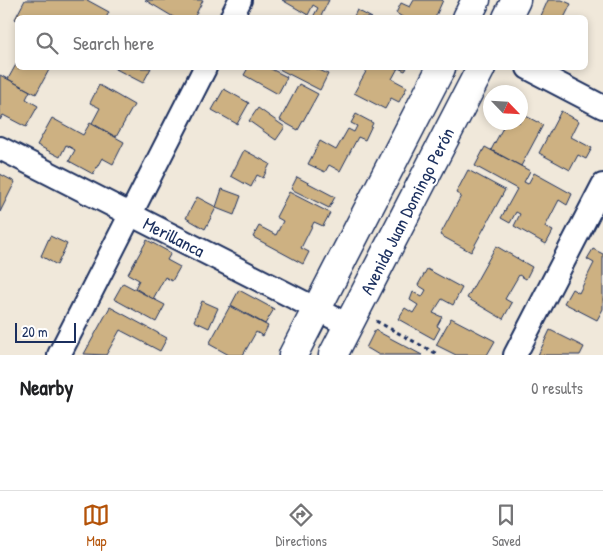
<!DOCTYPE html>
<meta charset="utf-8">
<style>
body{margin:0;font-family:"Patrick Hand",sans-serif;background:#f2f2f2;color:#202124}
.compass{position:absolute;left:483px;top:85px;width:45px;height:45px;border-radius:50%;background:#fff;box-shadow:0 2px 8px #0003;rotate:115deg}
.scale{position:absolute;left:15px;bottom:12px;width:61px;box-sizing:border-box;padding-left:5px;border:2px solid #1b2f5e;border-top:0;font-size:14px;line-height:18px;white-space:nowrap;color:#1b2f5e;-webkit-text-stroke:4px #fff;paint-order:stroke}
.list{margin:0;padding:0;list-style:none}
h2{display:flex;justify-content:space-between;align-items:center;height:65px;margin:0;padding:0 20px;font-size:21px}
h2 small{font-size:16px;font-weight:400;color:#757577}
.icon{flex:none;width:28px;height:28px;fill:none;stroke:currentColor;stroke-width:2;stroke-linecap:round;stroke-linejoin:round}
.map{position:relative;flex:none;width:603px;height:355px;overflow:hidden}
.search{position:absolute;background:#fff;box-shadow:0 2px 8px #0003;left:15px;right:15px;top:15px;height:55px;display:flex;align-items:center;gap:12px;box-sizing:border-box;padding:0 18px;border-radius:8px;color:#757577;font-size:19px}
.sheet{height:135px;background:#fff}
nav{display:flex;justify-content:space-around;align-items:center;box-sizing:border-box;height:70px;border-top:1px solid #e0e0e0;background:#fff;font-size:14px;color:#757577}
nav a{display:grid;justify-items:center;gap:2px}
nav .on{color:#b45309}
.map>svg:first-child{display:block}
.building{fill:#cdb182;stroke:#1b2f5e}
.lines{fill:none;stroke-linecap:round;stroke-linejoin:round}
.street-casing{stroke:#1b2f5e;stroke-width:26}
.secondary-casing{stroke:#1b2f5e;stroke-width:31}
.path{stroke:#1b2f5e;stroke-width:3;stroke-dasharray:4 4;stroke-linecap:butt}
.street{stroke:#fff;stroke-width:22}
.secondary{stroke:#fff;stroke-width:28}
.labels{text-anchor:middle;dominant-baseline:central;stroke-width:4;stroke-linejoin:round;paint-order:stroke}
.street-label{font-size:18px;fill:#1b2f5e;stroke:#fff}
</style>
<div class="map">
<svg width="603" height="355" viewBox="0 0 603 355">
<rect width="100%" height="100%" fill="#f0e8da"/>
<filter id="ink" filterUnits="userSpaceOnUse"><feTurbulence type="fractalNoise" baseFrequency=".02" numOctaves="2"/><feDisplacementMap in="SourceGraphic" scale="10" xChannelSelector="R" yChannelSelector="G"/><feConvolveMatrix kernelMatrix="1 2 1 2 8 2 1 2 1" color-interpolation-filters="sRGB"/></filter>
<g filter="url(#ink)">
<g class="building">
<polygon points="25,0 87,0 109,12 106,18 18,18 18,21 15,19"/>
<polygon points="145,0 203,0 194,18 175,18"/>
<polygon points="282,0 329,0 320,18 313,17 318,8 313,5 308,15"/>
<polygon points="414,0 443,0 435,18 404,18 396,13 401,3 410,7"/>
<polygon points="548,0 562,0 571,4 564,18 540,18"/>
<polygon points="357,10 372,18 353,18"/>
<polygon points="18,61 18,68 50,68 36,94 8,79"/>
<polygon points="114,68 151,68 143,83"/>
<polygon points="248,68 269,68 287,77 278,94 244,75"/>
<polygon points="277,68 315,68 328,74 320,90"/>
<polygon points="368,68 407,68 405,71 398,68 392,79 407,87 399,102 391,98 385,109 354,93"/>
<polygon points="0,75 30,91 26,99 38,106 26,127 3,115 0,120"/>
<polygon points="299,84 318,94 298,130 280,120"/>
<polygon points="99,85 134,105 116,137 92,123 100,108 90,103"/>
<polygon points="224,89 249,103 237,124 212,110"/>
<polygon points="258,108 285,127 276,140 249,121"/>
<polygon points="561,111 579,121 571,137 592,148 586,159 578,155 570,170 539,153"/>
<polygon points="520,113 543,125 521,166 491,150 506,122 520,122"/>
<polygon points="356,114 373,123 365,140 358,137 340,171 329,165 325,172 308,164 320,141 336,150 348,129 354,132 357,126 351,123"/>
<polygon points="52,118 83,135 90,123 124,142 113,164 102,158 93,174 69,161 75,150 66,145 60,157 37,145"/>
<polygon points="485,147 530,171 524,182 528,184 534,173 572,194 567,205 559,200 545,227 553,231 546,244 514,226 520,214 516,212 510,223 501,218 517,189 475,166"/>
<polygon points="244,150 270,164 263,178 257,175 251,187 231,176"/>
<polygon points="468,170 505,190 471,252 440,235 461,196 456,193"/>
<polygon points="0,174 15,182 0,212"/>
<polygon points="297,177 335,197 329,208 291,189"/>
<polygon points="222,189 241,196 234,215 216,208 205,229 186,218 197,197 216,207"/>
<polygon points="289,192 330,213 323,226 314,222 301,248 309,252 303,264 253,237 259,226 276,235 283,221 276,217"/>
<polygon points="50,236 67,244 57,265 41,256"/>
<polygon points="147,240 171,253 167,260 180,267 172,281 165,277 153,299 135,288 139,280 128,274"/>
<polygon points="496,246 532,267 526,279 519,275 505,299 512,303 503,319 467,298"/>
<polygon points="593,249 603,254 603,309 597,320 564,303 572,289 579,293 594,263 587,259"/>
<polygon points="427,269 462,288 453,305 442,299 433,313 442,317 437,326 440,328 434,339 398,319 405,308 413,313 418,305 410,300 413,292 422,297 426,290 418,285"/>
<polygon points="123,283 165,305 156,322 114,299"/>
<polygon points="239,290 274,309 265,324 231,305"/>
<polygon points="202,301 218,308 209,328 194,321"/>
<polygon points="230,306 268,326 263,336 256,332 243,355 229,355 209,344"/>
<polygon points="110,307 167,338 160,351 120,330 106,355 84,354"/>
<polygon points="451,318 495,341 487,355 456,355 436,345"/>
<polygon points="375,330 422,355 379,355 369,349 366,348"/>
<polygon points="550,330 584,347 580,355 538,355"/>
</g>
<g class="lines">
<defs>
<g id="street">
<polyline points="231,18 240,0"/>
<polyline points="528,68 603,107"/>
<polyline points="0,148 348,325"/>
<polyline points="59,355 205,68"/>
<polyline points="515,355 603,185"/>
</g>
<g id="secondary">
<polyline points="467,18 476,0"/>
<polyline points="507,18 516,0"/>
<polyline points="293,355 441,68"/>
<polyline points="333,355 481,68"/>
</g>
</defs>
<use href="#street" class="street-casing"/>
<use href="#secondary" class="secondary-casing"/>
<polyline class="path" points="376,321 439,355"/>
<use href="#street" class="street"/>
<use href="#secondary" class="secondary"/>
</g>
</g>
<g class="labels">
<g class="street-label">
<text transform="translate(407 211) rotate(-63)">Avenida Juan Domingo Perón</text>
<text transform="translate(174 237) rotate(27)">Merillanca</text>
</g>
</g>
</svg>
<svg class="compass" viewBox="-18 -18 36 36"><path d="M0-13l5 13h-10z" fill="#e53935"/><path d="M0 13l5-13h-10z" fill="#757577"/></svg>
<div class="scale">20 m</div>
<div class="search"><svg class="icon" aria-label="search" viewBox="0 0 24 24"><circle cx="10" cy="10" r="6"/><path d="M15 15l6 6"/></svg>Search here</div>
</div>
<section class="sheet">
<h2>Nearby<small>0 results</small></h2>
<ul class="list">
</ul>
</section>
<nav>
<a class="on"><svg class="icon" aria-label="map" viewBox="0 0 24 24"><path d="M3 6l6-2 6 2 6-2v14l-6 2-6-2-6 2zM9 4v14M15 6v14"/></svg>Map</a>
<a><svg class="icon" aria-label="directions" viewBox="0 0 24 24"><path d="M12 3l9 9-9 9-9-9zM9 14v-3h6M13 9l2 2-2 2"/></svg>Directions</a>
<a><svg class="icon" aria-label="saved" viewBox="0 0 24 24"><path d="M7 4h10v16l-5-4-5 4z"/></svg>Saved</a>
</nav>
